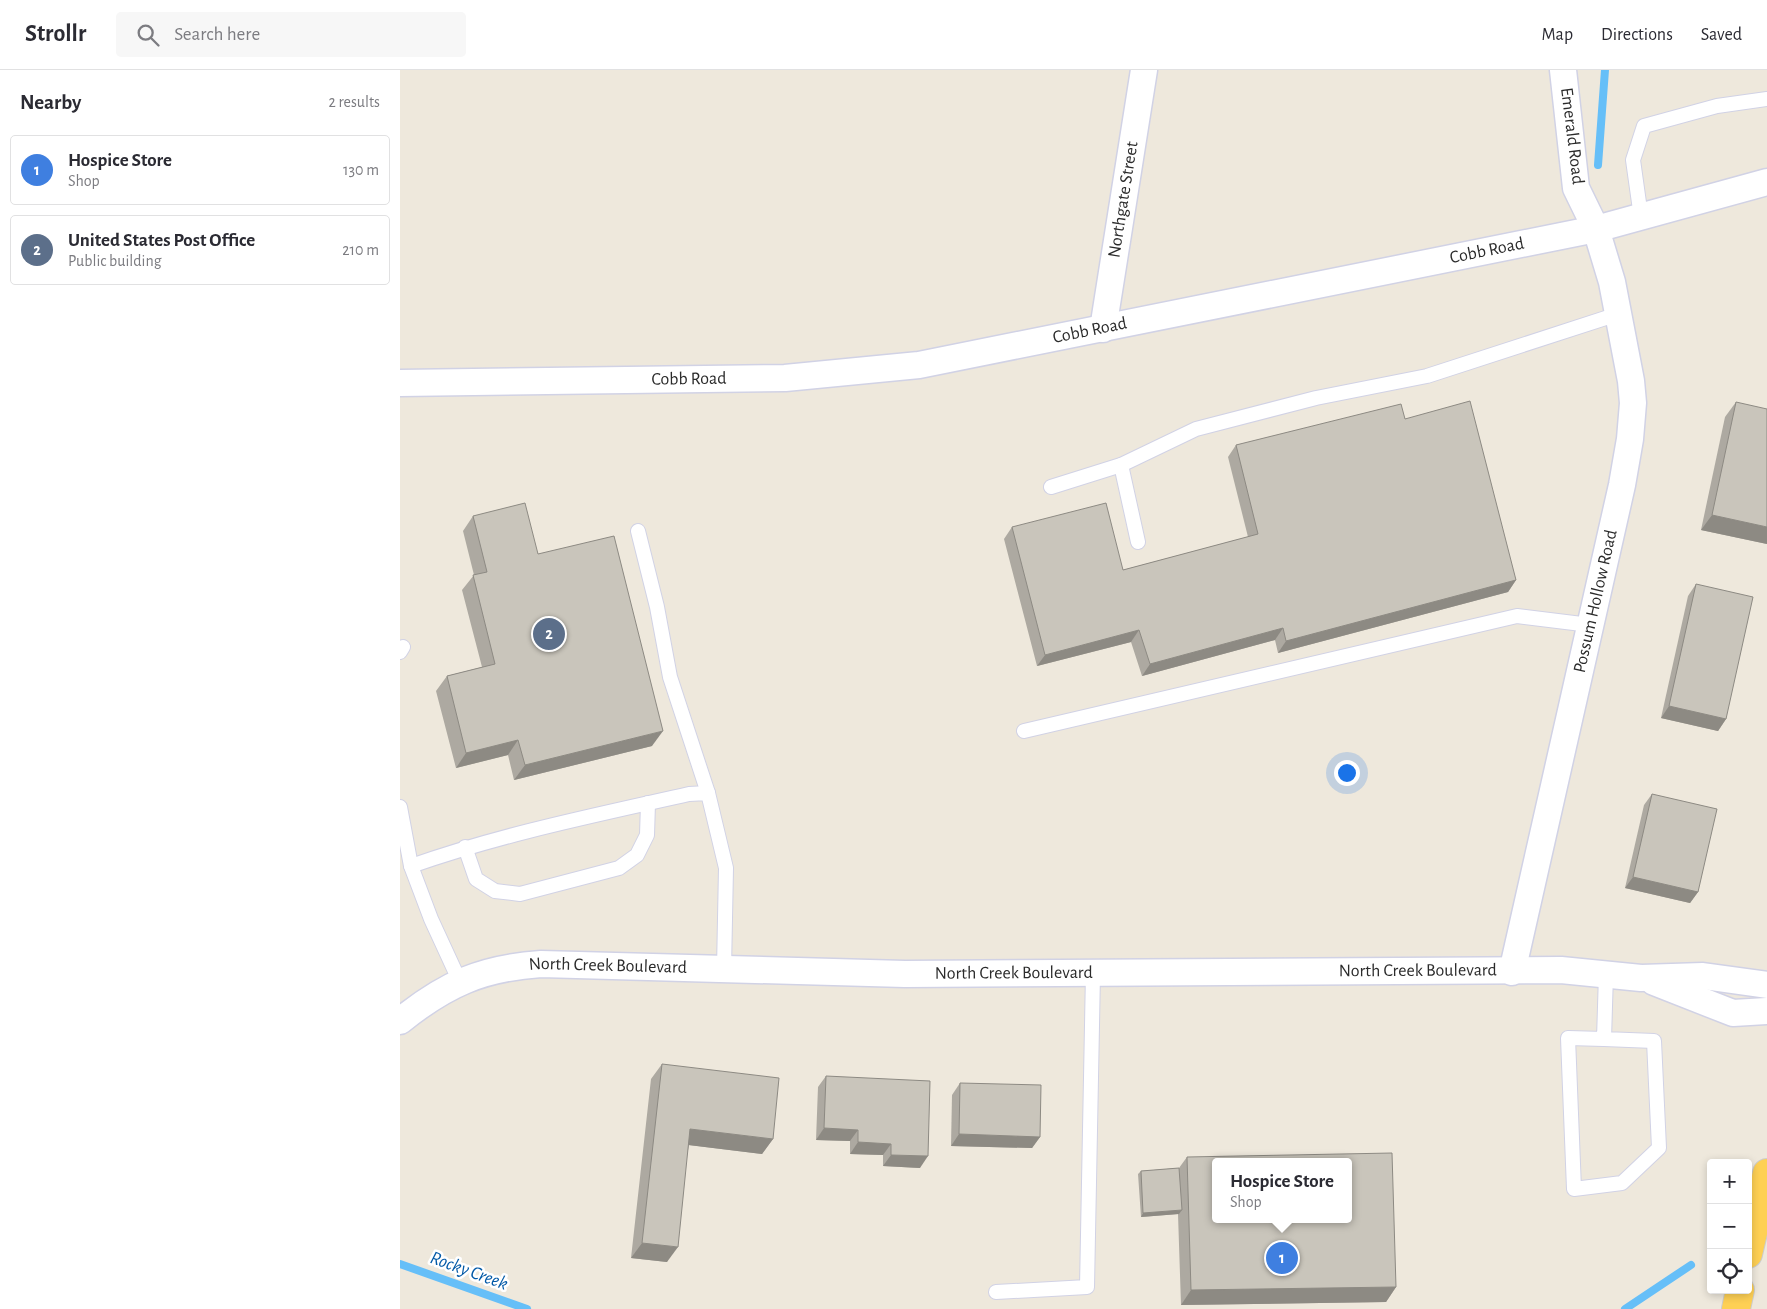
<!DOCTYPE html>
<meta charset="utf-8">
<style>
body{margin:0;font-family:"Alegreya Sans",sans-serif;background:#f7f7f7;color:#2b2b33}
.controls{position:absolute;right:15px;bottom:15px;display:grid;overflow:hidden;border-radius:5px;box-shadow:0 2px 8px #0003}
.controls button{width:45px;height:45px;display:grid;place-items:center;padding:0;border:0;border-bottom:1px solid #e1e1e2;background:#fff;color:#2b2b33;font:25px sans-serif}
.you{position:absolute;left:946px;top:702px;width:18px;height:18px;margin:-12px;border:4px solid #fff;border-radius:50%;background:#1a73e8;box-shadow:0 0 0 8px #1a73e833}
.badge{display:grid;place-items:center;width:32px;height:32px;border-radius:50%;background:#3743ff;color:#fff;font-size:16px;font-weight:700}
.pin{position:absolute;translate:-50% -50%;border:2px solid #fff;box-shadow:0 1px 5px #0006}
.popup{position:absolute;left:812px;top:1088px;width:140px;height:65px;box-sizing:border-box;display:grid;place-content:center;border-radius:5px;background:#fff;filter:drop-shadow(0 1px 4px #0005);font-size:16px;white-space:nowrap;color:#7c7c81}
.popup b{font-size:19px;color:#2b2b33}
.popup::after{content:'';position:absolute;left:50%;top:100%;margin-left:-10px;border:10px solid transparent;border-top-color:#fff}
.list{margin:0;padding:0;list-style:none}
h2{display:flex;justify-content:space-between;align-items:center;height:65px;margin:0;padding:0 20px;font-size:21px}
h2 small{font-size:16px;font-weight:400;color:#7c7c81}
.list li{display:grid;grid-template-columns:32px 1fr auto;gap:15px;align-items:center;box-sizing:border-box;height:70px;margin:0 10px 10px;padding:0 10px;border:1px solid #e1e1e2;border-radius:5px}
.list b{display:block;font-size:19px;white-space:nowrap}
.list p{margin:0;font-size:16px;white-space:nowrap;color:#7c7c81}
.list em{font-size:16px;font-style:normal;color:#7c7c81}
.icon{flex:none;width:28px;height:28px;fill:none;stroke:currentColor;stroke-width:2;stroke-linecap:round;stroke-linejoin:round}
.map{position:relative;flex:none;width:1367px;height:1239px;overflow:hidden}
header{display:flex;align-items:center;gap:30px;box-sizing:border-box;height:70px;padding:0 25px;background:#fff;border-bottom:1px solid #e1e1e2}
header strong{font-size:24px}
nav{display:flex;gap:28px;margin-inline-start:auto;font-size:18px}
.search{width:350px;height:45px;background:#f7f7f7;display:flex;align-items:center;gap:12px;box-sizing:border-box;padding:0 18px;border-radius:5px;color:#7c7c81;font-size:19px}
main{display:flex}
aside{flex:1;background:#fff}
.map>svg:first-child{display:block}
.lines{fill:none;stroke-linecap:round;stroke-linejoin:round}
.stream{stroke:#66bff8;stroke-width:8}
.service-casing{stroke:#d1d2e5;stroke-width:16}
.minor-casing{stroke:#d1d2e5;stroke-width:29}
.trunk-casing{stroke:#ccc;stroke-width:30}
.service{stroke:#fff;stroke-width:14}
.minor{stroke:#fff;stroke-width:26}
.trunk{stroke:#fed054;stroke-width:28}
.wall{fill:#ada9a1}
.shaded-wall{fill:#8d8a83}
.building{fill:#c9c5bb;stroke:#8d8a83;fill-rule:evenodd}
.labels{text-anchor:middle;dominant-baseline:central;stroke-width:5;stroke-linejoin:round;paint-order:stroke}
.street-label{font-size:18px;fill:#2b2b2b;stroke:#fff}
.water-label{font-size:19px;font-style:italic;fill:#0259a7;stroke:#fff}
</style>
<header>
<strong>Strollr</strong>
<div class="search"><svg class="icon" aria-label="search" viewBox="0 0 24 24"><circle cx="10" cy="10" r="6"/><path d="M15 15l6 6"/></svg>Search here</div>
<nav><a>Map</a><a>Directions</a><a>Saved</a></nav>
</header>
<main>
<aside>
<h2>Nearby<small>2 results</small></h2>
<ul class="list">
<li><span class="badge" style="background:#3f7fe0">1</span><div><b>Hospice Store</b><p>Shop</p></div><em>130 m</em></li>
<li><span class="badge" style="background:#5c6f8a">2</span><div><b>United States Post Office</b><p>Public building</p></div><em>210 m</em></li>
</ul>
</aside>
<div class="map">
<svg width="1367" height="1239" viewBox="0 0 1367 1239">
<rect width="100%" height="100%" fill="#eee8dc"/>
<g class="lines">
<g class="stream">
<polyline points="1198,95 1205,0"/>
<polyline points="0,1194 127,1239"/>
<polyline points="1225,1239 1291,1195"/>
</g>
<defs>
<g id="service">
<polyline points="1241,147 1233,90 1244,56 1317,36 1367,29"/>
<polyline points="721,395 738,472"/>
<polyline points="651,417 721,395 796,359 916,328 1027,306 1218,244"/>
<polyline points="238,461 257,537 270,607 308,723"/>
<polyline points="0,582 3,577"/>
<polyline points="624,661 1117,546 1190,555"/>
<polyline points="0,737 11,796 31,849 60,912"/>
<polyline points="65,777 76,809 95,821 120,824 219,798 237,785 247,765 248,733"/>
<path d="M 11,796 C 102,764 196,745 289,724 L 308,723 L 326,798 L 324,899"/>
<polyline points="1204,969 1254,971 1259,1078 1222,1113 1174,1119 1168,968 1204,969 1206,904"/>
<polyline points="596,1222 687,1217 693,903"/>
</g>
<g id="minor">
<path id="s1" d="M 703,259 L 744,0"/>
<path id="s2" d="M 0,313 L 385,308 L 519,295 L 1196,159 L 1367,112"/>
<path id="s3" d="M 1112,902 L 1222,415 L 1230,369 L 1233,333 L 1231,311 L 1212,212 L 1196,159 L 1176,118 L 1163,0"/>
<polyline points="1254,912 1333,943 1367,941"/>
<path id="s4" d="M 0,951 C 46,914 82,898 141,894 L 505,904 L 1161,900 L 1241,908 L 1303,906 L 1367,915"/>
</g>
<g id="trunk">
<polyline points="1348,1184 1367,1103"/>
<polyline points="1336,1239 1340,1220"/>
</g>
</defs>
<use href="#service" class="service-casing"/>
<use href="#minor" class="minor-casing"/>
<use href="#trunk" class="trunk-casing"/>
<use href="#service" class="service"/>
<use href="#minor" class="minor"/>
<use href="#trunk" class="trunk"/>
</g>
<g class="wall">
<polygon points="1336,332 1367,474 1301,460 1325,347"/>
<polygon points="1005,349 1116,510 1108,522 878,583 875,570 742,606 731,572 637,596 604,469 612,457 723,500 848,467 828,387 836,375"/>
<polygon points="73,446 138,484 252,676 114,710 108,685 56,698 36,621 47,606 82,597 62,520 74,505 63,461"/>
<polygon points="1296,514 1326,649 1318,661 1261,648 1288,526"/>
<polygon points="1252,724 1298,822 1290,833 1225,818 1244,735"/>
<polygon points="262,994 373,1069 362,1084 289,1075 267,1192 231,1188 251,1009"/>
<polygon points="426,1006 520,1098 483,1096 483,1085 450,1084 450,1071 416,1070 418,1017"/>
<polygon points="560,1013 640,1067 632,1078 551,1076 552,1025"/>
<polygon points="787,1087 996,1217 986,1232 781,1235 778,1144 741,1147 738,1104 741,1101 779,1098"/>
</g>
<g class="shaded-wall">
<polygon points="1312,445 1367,457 1367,474 1301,460"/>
<polygon points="1116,510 1108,522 878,583 886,571"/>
<polygon points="883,558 875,570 742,606 750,594"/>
<polygon points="739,560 731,572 637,596 645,585"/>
<polygon points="1269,636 1326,649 1318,661 1261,648"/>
<polygon points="263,661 252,676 114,710 125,695"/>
<polygon points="118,670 108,685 56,698 66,683"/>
<polygon points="1233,807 1298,822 1290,833 1225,818"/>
<polygon points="424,1058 458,1060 450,1071 416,1070"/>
<polygon points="290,1059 373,1069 362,1084 280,1074"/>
<polygon points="559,1064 640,1067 632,1078 551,1076"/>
<polygon points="458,1072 491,1074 483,1085 450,1084"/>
<polygon points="491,1085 528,1086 520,1098 483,1096"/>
<polygon points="782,1140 779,1144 741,1147 743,1143"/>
<polygon points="242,1173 278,1177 267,1192 231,1188"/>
<polygon points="996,1217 986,1232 781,1235 791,1220"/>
</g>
<g class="building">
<polygon points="1070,331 1116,510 886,571 883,558 750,594 739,560 645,585 612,457 706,433 723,500 858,464 836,375 1001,334 1005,349"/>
<polygon points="1336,332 1367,339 1367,457 1312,445"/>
<polygon points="125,433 138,484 214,466 263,661 125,695 118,670 66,683 47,606 95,594 73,505 87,502 73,446"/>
<polygon points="1296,514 1353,527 1326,649 1269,636"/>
<polygon points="1252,724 1317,739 1298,822 1233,807"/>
<polygon points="262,994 379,1008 373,1069 290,1059 278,1177 242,1173"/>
<polygon points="426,1006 530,1011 528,1086 491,1085 491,1074 458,1072 458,1060 424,1058"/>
<polygon points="560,1013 641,1015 640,1067 559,1064"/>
<path d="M 992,1083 L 996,1217 L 791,1220 L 787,1087 ZM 816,1092 L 948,1092 L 948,1149 L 816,1149 Z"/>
<polygon points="779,1098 782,1140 743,1143 741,1101"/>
</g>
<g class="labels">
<g class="street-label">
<text transform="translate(1172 66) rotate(83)">Emerald Road</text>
<text stroke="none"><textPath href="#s1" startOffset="131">Northgate Street</textPath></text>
<text stroke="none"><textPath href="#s2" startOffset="1099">Cobb Road</textPath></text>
<text stroke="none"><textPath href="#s2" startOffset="694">Cobb Road</textPath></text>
<text stroke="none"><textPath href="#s2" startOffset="289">Cobb Road</textPath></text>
<text stroke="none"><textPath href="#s3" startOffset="380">Possum Hollow Road</textPath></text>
<text stroke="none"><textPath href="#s4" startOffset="222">North Creek Boulevard</textPath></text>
<text stroke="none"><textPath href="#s4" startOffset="1032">North Creek Boulevard</textPath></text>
<text stroke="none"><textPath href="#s4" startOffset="628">North Creek Boulevard</textPath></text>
</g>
<g class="water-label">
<text transform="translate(69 1201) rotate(20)">Rocky Creek</text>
</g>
</g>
</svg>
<div class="controls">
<button>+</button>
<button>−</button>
<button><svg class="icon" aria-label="locate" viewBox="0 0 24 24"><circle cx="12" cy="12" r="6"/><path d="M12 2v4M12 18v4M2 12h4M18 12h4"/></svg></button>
</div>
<div class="you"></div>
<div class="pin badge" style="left:882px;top:1188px;background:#3f7fe0">1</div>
<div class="popup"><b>Hospice Store</b>Shop</div>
<div class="pin badge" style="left:149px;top:564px;background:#5c6f8a">2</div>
</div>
</main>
